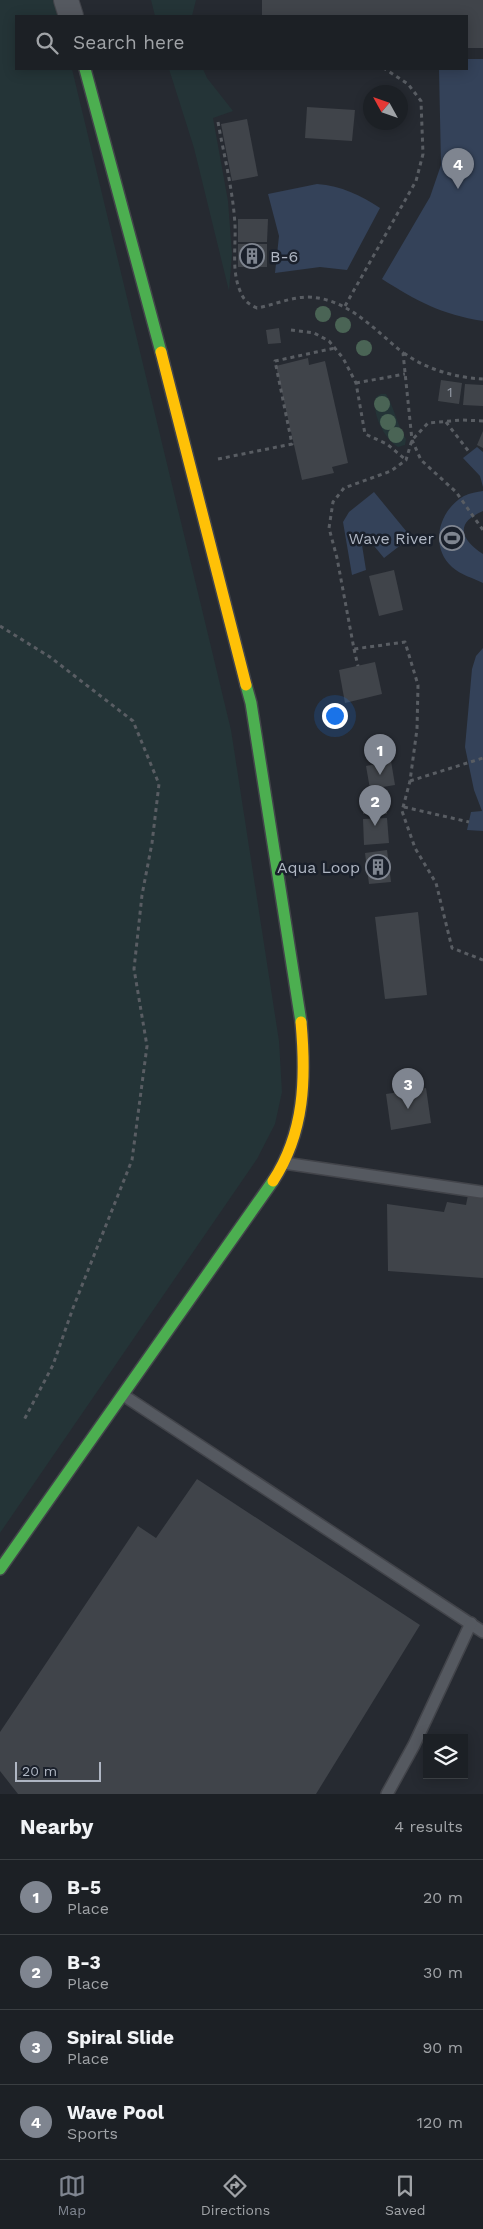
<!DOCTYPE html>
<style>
body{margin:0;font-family:"Work Sans",sans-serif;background:#25282d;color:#f1f3f6}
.controls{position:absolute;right:15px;bottom:15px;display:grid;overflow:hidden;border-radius:0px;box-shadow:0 2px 12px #0003}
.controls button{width:45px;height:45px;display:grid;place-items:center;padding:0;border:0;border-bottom:1px solid #3a3e42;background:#1c2025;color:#f1f3f6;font:25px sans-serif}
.compass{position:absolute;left:363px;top:85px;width:45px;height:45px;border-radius:50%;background:#1c2025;box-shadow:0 2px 12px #0003;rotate:310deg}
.scale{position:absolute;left:15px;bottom:12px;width:86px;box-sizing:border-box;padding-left:5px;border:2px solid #afb6c3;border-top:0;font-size:14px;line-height:18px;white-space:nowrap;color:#afb6c3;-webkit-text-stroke:4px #1a202b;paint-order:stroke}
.you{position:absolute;left:334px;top:715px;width:18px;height:18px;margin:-12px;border:4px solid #fff;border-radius:50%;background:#1a73e8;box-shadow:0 0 0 8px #1a73e833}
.badge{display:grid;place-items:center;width:32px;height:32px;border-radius:50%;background:#7f8590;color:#fff;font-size:16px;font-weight:700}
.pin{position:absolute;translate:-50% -41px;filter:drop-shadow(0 1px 2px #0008)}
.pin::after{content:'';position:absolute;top:26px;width:18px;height:15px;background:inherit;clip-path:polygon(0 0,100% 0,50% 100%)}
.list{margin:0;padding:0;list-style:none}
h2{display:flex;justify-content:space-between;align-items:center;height:65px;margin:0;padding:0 20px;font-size:21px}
h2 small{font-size:16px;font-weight:400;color:#a0a3a7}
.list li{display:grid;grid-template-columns:32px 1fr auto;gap:15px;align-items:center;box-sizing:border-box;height:75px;padding:0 20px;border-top:1px solid #3a3e42}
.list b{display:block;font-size:19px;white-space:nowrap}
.list p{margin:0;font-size:16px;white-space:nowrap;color:#a0a3a7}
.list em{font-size:16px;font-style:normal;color:#a0a3a7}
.icon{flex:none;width:28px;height:28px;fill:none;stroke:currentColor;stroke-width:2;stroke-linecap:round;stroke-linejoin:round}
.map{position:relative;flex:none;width:483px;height:1794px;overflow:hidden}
.search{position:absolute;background:#1c2025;box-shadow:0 2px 12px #0003;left:15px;right:15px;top:15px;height:55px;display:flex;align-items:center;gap:12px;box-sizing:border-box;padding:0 18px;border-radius:0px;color:#a0a3a7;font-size:19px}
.sheet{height:365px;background:#1c2025}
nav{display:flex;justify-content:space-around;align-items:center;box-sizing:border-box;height:70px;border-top:1px solid #3a3e42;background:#1c2025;font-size:14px;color:#a0a3a7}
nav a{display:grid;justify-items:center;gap:2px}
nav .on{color:#7f8590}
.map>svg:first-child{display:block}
.green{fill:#243437}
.water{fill:#344259}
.building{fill:#40444a}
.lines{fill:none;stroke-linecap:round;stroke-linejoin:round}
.lane-casing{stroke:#42444a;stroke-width:14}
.street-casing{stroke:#42444a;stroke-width:26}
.fast-casing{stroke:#42444a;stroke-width:14}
.slow-casing{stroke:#42444a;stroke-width:14}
.path{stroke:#595d63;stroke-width:3;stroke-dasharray:4 4;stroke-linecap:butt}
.lane{stroke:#555960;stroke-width:11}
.street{stroke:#555960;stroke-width:24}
.fast{stroke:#4caf50;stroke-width:11}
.slow{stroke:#ffc107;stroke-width:11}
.tree{fill:#4a6455}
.labels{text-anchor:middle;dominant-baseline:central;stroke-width:5;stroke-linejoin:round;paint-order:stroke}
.number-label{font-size:14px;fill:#939aa5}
.poi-label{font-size:16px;fill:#afb6c3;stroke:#1a202b;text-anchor:end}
</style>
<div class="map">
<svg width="483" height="1794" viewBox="0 0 483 1794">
<rect width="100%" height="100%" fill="#262a31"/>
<g class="green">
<polygon points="0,0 56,0 59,16 16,16 16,69 72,69 231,730 279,1041 282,1092 275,1124 257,1159 0,1533"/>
<polygon points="151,0 196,0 192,16 155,16"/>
<polygon points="169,69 203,69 207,78 233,111 213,118 228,201 232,254 229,291 194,148"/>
<path d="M 381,394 L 386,394 C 395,409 397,425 406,439 L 405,445 L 398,447 C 384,438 371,413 376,397 Z"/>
</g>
<g class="water">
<path d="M 467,59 L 483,59 L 483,321 C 441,314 418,302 382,279 L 430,197 L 441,165 L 439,69 L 467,69 Z"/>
<path d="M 317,184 C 342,186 360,195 380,208 L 347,270 L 320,267 L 275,273 L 279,236 L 268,194 Z"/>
<polygon points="477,447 483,452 483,487 480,476 463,458"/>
<path d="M 483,491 L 483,511 C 454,523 461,540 483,554 L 483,583 C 473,578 461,575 452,567 C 429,546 439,510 464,496 C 470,493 477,492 483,491 Z"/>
<polygon points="374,492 411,537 384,558 370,541 364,540 362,545 366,570 352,575 343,522 349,512"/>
<polygon points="483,648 483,831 467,830 471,812 482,811 474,790 465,747 472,669 476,656"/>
</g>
<g class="building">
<polygon points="262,0 483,0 483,48 467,48 467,16 262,16"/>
<polygon points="307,107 355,110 352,141 305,138"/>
<polygon points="247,119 258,176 232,181 221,124"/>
<polygon points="238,219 268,219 267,242 238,242"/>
<rect x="238" y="244" width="29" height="23"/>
<polygon points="279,328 281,343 268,344 266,330"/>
<polygon points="308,358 309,365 325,361 348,463 332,467 334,473 302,480 276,366"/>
<polygon points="441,380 462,383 459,404 438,401"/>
<polygon points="465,384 483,385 483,406 463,405"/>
<polygon points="483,431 483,448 477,445"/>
<polygon points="394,570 403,610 379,616 369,576"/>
<polygon points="375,662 382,694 345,703 339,670"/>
<polygon points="391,761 395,785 370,789 366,766"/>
<polygon points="388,790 387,814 363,814 363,791"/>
<polygon points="387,818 389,843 364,845 363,819"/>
<polygon points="387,850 391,882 369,884 365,853"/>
<polygon points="418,912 427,995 385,999 375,917"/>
<polygon points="426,1088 431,1123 391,1130 386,1094"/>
<polygon points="468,1195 483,1197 483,1278 388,1271 387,1204 444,1212 447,1202 466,1205"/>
<polygon points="197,1479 420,1625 316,1794 18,1794 0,1771 0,1732 138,1526 156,1538"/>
</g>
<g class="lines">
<defs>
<g id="lane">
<polyline points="284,1163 481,1192"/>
<polyline points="123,1395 483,1632"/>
<polyline points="387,1794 414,1745 471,1623"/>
</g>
<polyline id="street" points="66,0 71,16"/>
<g id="fast">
<polyline points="85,69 161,352"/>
<polyline points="246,685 251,703 301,1022"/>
<polyline points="0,1569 273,1181"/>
</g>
<g id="slow">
<polyline points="161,352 246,685"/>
<path d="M 273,1181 C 305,1132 306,1078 301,1022"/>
</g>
</defs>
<use href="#lane" class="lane-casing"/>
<use href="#street" class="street-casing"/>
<use href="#fast" class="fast-casing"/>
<use href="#slow" class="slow-casing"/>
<g class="path">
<path d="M 218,122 C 224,156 233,190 235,225 C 236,247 231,272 241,293 C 244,301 250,305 257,308 C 273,305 289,298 306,297 C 346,297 374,329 403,353 L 412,440 L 421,460 L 456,492 L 483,530"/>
<polyline points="345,306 416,181 423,154 421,101 408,84 385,69"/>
<polyline points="291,330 314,333 329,341 343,358 356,383 365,434 387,444 406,460"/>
<path d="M 404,353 C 425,369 457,378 483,379"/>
<polyline points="356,383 405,374"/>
<polyline points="483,421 462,420 428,423 412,440 406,460 391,471 344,488 333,502 329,528 337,558 354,649 405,642 418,685 417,729 410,781 402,811 415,848 436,883 452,948 483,960"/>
<polyline points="446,422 470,453"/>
<polyline points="218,459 292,444 275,361 335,348"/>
<polyline points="0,626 50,657 133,721 159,784 152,843 142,895 134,969 147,1046 132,1160 73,1308 53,1365 24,1420"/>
<polyline points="354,649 358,666"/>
<polyline points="410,781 483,758"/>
<polyline points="404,807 469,822"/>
</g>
<use href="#lane" class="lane"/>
<use href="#street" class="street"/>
<use href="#fast" class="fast"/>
<use href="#slow" class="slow"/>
</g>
<g class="tree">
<circle cx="323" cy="314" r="8"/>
<circle cx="343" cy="325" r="8"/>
<circle cx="364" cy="348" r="8"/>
<circle cx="382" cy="404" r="8"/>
<circle cx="388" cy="422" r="8"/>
<circle cx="396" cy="435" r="8"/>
</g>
<defs>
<symbol id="building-ring" viewBox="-11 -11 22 22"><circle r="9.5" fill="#1a202b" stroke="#7f8590" stroke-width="1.5"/><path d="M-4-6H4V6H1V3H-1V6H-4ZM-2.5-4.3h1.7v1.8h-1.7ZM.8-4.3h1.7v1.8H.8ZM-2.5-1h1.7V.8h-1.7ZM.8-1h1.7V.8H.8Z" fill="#7f8590"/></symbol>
<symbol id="stadium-ring" viewBox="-11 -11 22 22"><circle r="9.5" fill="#1a202b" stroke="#7f8590" stroke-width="1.5"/><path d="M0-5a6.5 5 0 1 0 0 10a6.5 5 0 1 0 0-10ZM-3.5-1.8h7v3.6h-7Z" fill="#7f8590"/></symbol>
</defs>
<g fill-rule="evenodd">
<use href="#building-ring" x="238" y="242" width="28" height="28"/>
<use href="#stadium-ring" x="438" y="524" width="28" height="28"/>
<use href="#building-ring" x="364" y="853" width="28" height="28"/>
</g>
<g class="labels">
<g class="number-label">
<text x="450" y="392">1</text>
</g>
<g class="poi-label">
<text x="270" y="256" text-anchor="start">B-6</text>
<text x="434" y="538">Wave River</text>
<text x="360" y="867">Aqua Loop</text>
</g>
</g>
</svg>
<div class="controls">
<button><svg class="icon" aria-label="layers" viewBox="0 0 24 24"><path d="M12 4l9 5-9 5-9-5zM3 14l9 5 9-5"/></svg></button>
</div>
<svg class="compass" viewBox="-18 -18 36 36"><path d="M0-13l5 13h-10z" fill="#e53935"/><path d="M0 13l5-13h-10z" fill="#a0a3a7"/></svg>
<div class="scale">20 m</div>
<div class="you"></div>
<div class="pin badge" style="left:380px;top:775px">1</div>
<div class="pin badge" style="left:375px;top:826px">2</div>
<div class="pin badge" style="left:408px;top:1109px">3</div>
<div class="pin badge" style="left:458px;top:189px">4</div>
<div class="search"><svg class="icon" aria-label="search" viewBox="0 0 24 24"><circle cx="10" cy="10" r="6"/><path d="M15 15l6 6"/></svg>Search here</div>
</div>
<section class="sheet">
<h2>Nearby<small>4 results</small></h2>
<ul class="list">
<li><span class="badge">1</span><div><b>B-5</b><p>Place</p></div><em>20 m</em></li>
<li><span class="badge">2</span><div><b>B-3</b><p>Place</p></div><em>30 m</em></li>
<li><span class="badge">3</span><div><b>Spiral Slide</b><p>Place</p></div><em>90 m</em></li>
<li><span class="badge">4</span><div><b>Wave Pool</b><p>Sports</p></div><em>120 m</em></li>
</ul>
</section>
<nav>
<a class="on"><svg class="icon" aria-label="map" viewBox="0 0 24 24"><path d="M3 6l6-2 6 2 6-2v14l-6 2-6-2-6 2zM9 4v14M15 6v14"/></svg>Map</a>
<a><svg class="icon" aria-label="directions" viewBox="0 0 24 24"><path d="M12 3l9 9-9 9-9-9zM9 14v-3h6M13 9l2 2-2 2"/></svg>Directions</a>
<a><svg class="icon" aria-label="saved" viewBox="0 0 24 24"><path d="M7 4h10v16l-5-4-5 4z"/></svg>Saved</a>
</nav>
